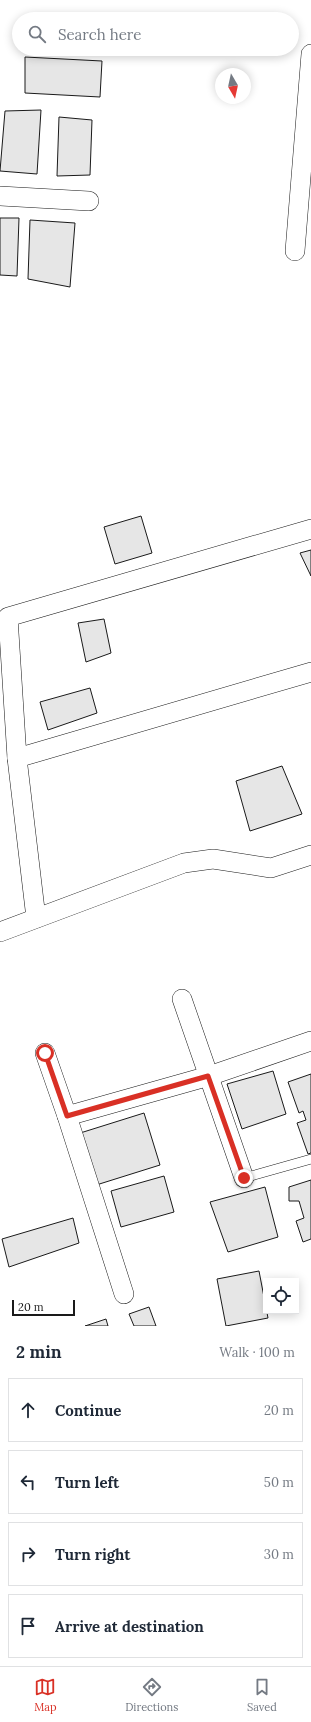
<!DOCTYPE html>
<meta charset="utf-8">
<style>
body{margin:0;font-family:Lora,serif;background:#f6f6f7;color:#1f2937}
.controls{position:absolute;right:12px;bottom:12px;display:grid;overflow:hidden;border-radius:0px;box-shadow:0 2px 10px #0003}
.controls button{width:36px;height:36px;display:grid;place-items:center;padding:0;border:0;border-bottom:1px solid #e0e1e3;background:#fff;color:#1f2937;font:20px sans-serif}
.compass{position:absolute;left:215px;top:68px;width:36px;height:36px;border-radius:50%;background:#fff;box-shadow:0 2px 10px #0003;rotate:171deg}
.scale{position:absolute;left:12px;bottom:10px;width:63px;box-sizing:border-box;padding-left:4px;border:2px solid #1a1a1a;border-top:0;font-size:11px;line-height:14px;white-space:nowrap;color:#1a1a1a;-webkit-text-stroke:3px #fff;paint-order:stroke}
.stop{position:absolute;width:12px;height:12px;margin:-9px;border:3px solid #d93025;border-radius:50%;background:#fff}
.stop.end{background:#d93025;border-color:#fff;box-shadow:0 1px 4px #0008}
.list{margin:0;padding:0;list-style:none}
h2{display:flex;justify-content:space-between;align-items:center;height:52px;margin:0;padding:0 16px;font-size:17px}
h2 small{font-size:13px;font-weight:400;color:#747a83}
.list li{display:grid;grid-template-columns:26px 1fr auto;gap:12px;align-items:center;box-sizing:border-box;height:64px;margin:0 8px 8px;padding:0 8px;border:1px solid #e0e1e3;border-radius:0px}
.list b{display:block;font-size:15px;white-space:nowrap}
.list em{font-size:13px;font-style:normal;color:#747a83}
.icon{flex:none;width:22px;height:22px;fill:none;stroke:currentColor;stroke-width:2;stroke-linecap:round;stroke-linejoin:round}
.map{position:relative;flex:none;width:311px;height:1326px;overflow:hidden}
.search{position:absolute;background:#fff;box-shadow:0 2px 10px #0003;left:12px;right:12px;top:12px;height:44px;display:flex;align-items:center;gap:10px;box-sizing:border-box;padding:0 14px;border-radius:22px;color:#747a83;font-size:15px}
.sheet{height:340px;background:#fff}
nav{display:flex;justify-content:space-around;align-items:center;box-sizing:border-box;height:56px;border-top:1px solid #e0e1e3;background:#fff;font-size:11px;color:#747a83}
nav a{display:grid;justify-items:center;gap:2px}
nav .on{color:#d93025}
.map>svg:first-child{display:block}
.building{fill:#e6e6e6;stroke:#1a1a1a}
.lines{fill:none;stroke-linecap:round;stroke-linejoin:round}
.lane-casing{stroke:#1a1a1a;stroke-width:10}
.street-casing{stroke:#1a1a1a;stroke-width:20}
.lane{stroke:#fff;stroke-width:9}
.street{stroke:#fff;stroke-width:19}
.route{stroke:#d93025;stroke-width:5}
</style>
<div class="map">
<svg width="311" height="1326" viewBox="0 0 311 1326">
<rect width="100%" height="100%" fill="#fff"/>
<g class="building">
<polygon points="25,57 102,61 100,97 25,93"/>
<polygon points="41,110 37,174 0,171 5,111"/>
<polygon points="59,117 92,120 90,175 57,176"/>
<polygon points="0,218 19,218 17,276 0,275"/>
<polygon points="30,220 75,223 70,287 28,279"/>
<polygon points="141,516 152,553 115,564 104,527"/>
<polygon points="311,550 311,576 300,553"/>
<polygon points="104,619 111,653 86,662 78,623"/>
<polygon points="90,688 97,713 48,730 40,702"/>
<polygon points="282,766 302,814 250,831 236,781"/>
<polygon points="273,1071 286,1114 242,1129 227,1084"/>
<polygon points="311,1074 311,1153 308,1154 297,1123 306,1120 303,1111 299,1113 288,1082"/>
<polygon points="144,1113 160,1165 93,1186 77,1134"/>
<polygon points="164,1176 174,1212 121,1227 111,1191"/>
<polygon points="311,1180 311,1239 303,1242 296,1221 304,1218 299,1201 289,1201 289,1187"/>
<polygon points="265,1187 278,1237 228,1252 210,1202"/>
<polygon points="73,1218 79,1243 9,1267 2,1239"/>
<polygon points="259,1271 268,1318 226,1326 217,1279"/>
<polygon points="149,1307 156,1326 134,1326 129,1314"/>
<polygon points="106,1319 108,1326 85,1326"/>
</g>
<g class="lines">
<defs>
<polyline id="lane" points="244,1178 311,1159"/>
<g id="street">
<polyline points="0,196 89,201"/>
<polyline points="295,251 311,54"/>
<polyline points="311,529 8,617 17,758 311,672"/>
<polyline points="17,758 36,918"/>
<polyline points="0,932 184,863 213,859 271,868 311,855"/>
<polyline points="182,999 244,1178"/>
<polyline points="45,1053 67,1116 124,1294"/>
<polyline points="67,1116 209,1076 311,1041"/>
</g>
</defs>
<use href="#lane" class="lane-casing"/>
<use href="#street" class="street-casing"/>
<use href="#lane" class="lane"/>
<use href="#street" class="street"/>
</g>
<g class="lines">
<polyline class="route" points="45,1053 67,1116 208,1076 244,1178"/>
</g>
</svg>
<div class="controls">
<button><svg class="icon" aria-label="locate" viewBox="0 0 24 24"><circle cx="12" cy="12" r="6"/><path d="M12 2v4M12 18v4M2 12h4M18 12h4"/></svg></button>
</div>
<svg class="compass" viewBox="-18 -18 36 36"><path d="M0-13l5 13h-10z" fill="#e53935"/><path d="M0 13l5-13h-10z" fill="#747a83"/></svg>
<div class="scale">20 m</div>
<div class="stop" style="left:45px;top:1053px"></div>
<div class="stop end" style="left:244px;top:1178px"></div>
<div class="search"><svg class="icon" aria-label="search" viewBox="0 0 24 24"><circle cx="10" cy="10" r="6"/><path d="M15 15l6 6"/></svg>Search here</div>
</div>
<section class="sheet">
<h2>2 min<small>Walk · 100 m</small></h2>
<ul class="list">
<li><svg class="icon" aria-label="ahead" viewBox="0 0 24 24"><path d="M12 20V5M6 11l6-6 6 6"/></svg><div><b>Continue</b></div><em>20 m</em></li>
<li><svg class="icon" aria-label="left" viewBox="0 0 24 24"><path d="M17 20v-9H6M10 6l-5 5 5 5"/></svg><div><b>Turn left</b></div><em>50 m</em></li>
<li><svg class="icon" aria-label="right" viewBox="0 0 24 24"><path d="M7 20v-9h11M14 6l5 5-5 5"/></svg><div><b>Turn right</b></div><em>30 m</em></li>
<li><svg class="icon" aria-label="arrive" viewBox="0 0 24 24"><path d="M6 21V4h12l-3 4 3 4H6"/></svg><div><b>Arrive at destination</b></div></li>
</ul>
</section>
<nav>
<a class="on"><svg class="icon" aria-label="map" viewBox="0 0 24 24"><path d="M3 6l6-2 6 2 6-2v14l-6 2-6-2-6 2zM9 4v14M15 6v14"/></svg>Map</a>
<a><svg class="icon" aria-label="directions" viewBox="0 0 24 24"><path d="M12 3l9 9-9 9-9-9zM9 14v-3h6M13 9l2 2-2 2"/></svg>Directions</a>
<a><svg class="icon" aria-label="saved" viewBox="0 0 24 24"><path d="M7 4h10v16l-5-4-5 4z"/></svg>Saved</a>
</nav>
